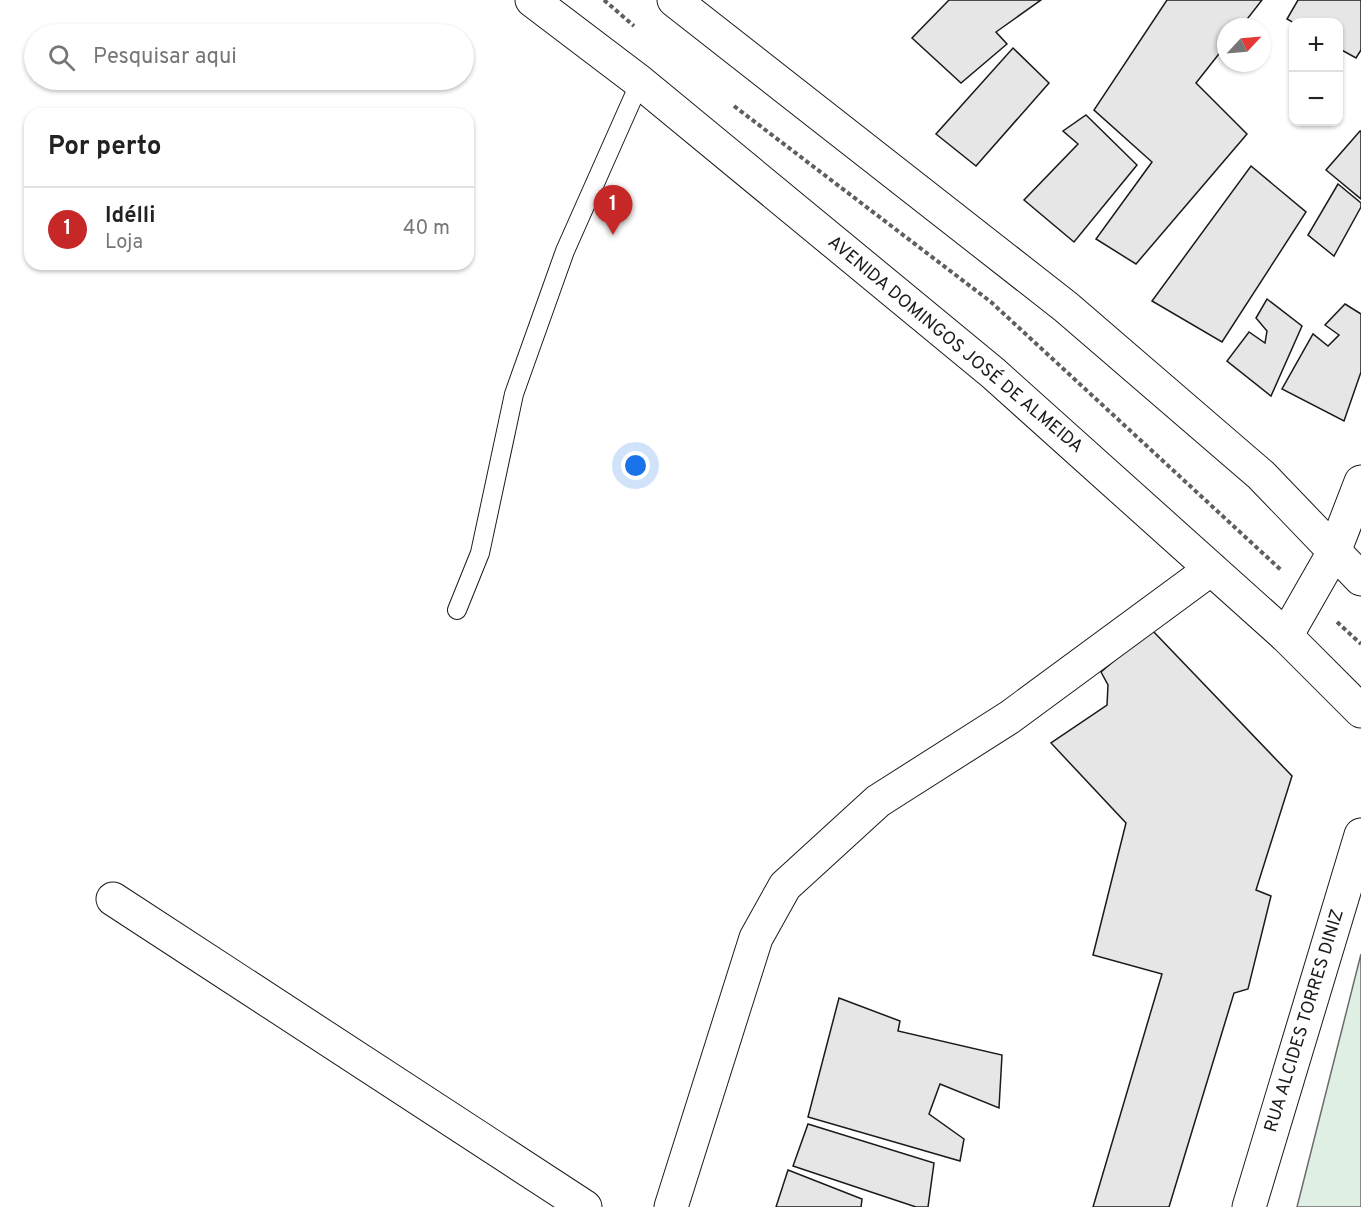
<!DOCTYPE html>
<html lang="pt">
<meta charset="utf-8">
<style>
body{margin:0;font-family:Overpass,sans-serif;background:#f6f6f6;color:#222}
.controls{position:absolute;right:18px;top:18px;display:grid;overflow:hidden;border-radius:12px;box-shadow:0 2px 4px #0004}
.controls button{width:54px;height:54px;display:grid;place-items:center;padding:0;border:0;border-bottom:2px solid #e0e0e0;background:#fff;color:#222;font:30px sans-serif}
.compass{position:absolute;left:1217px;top:18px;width:54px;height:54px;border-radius:50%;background:#fff;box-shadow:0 2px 4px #0004;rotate:64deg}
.you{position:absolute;left:636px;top:466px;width:21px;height:21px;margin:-15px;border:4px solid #fff;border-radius:50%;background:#1a73e8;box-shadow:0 0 0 9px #1a73e833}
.badge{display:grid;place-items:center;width:39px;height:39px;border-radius:50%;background:#c62828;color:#fff;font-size:20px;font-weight:700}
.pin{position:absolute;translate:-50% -50px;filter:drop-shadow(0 2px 3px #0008)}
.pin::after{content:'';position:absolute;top:32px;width:21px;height:18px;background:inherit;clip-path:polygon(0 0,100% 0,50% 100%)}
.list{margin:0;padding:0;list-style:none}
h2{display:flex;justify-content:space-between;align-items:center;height:78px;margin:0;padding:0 24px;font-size:26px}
h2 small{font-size:20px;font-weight:400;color:#767676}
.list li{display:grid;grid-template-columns:39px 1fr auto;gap:18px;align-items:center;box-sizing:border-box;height:84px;padding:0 24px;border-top:2px solid #e0e0e0}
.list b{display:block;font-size:22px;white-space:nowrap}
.list p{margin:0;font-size:20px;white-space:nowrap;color:#767676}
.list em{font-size:20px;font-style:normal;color:#767676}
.icon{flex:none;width:33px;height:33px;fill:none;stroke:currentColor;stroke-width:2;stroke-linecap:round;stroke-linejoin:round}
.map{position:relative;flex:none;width:1361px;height:1207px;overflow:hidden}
.search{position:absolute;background:#fff;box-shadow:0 2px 4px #0004;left:24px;top:24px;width:450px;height:66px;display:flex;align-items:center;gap:15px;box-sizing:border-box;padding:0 21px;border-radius:33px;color:#767676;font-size:22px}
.panel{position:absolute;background:#fff;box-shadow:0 2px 4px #0004;left:24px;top:108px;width:450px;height:162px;border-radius:18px}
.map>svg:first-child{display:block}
.green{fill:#e0efe3;stroke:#6a6a6a;stroke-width:1.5}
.building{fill:#e6e6e6;stroke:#1a1a1a;stroke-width:1.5}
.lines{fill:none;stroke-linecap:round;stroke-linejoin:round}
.lane-casing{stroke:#1a1a1a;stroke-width:20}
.street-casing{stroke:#1a1a1a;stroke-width:35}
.secondary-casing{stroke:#1a1a1a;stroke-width:35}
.path{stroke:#5f5f5f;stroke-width:4;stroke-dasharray:4.5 3;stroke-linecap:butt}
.lane{stroke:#fff;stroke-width:18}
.street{stroke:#fff;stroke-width:33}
.secondary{stroke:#fff;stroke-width:33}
.labels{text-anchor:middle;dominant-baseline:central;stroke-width:4.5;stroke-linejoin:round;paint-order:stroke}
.street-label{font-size:18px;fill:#1a1a1a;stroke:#fff}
</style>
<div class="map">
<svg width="1361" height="1207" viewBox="0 0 1361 1207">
<rect width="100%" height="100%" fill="#fff"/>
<polygon class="green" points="1361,954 1361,1207 1297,1207"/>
<g class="building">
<polygon points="949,0 1041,0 996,32 1007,44 961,83 912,38"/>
<polygon points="1167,0 1262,0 1241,27 1226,27 1226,45 1196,83 1247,134 1136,264 1096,239 1152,162 1094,110"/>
<polygon points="1298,0 1361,0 1361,50 1356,58 1338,48 1338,22 1294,23 1287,19"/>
<polygon points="1013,48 1049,83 976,166 936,134"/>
<polygon points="1086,115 1137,165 1074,242 1024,200 1078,144 1063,131"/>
<polygon points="1360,131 1361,131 1361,199 1326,170"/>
<polygon points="1251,166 1306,212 1222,342 1152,301"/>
<polygon points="1338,184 1361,203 1361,207 1334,256 1308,235"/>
<polygon points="1267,299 1302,326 1271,396 1227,361 1249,332 1265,343 1267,331 1256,318"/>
<polygon points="1345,304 1361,314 1361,372 1344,421 1282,389 1313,334 1328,346 1339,335 1325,325"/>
<polygon points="1151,629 1292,776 1256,890 1271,896 1248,989 1234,993 1169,1207 1093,1207 1162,974 1093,955 1126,823 1051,743 1107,705 1108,685 1101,672"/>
<polygon points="839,998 900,1021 898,1031 1002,1055 999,1108 940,1084 929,1114 964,1139 960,1161 808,1117"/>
<polygon points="808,1124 934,1163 928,1207 916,1207 793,1166"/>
<polygon points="788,1170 862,1199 861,1207 776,1207"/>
</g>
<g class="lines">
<defs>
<polyline id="lane" points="457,610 480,553 514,394 565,251 640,82"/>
<g id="street">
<polyline points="113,899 585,1207"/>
<polyline points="671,1207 756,938 785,886 878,801 1010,717 1211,569"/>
</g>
<g id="secondary">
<polyline points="532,0 640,82 993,373 1286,636 1361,711"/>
<polyline points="674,0 1066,307 1261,475 1361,579"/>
<polyline points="1286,636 1334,552 1361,482"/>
<polyline points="1249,1207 1361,835"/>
</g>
</defs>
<use href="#lane" class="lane-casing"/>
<use href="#street" class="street-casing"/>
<use href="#secondary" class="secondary-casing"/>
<g class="path">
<polyline points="604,0 634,26"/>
<polyline points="734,106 991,302 1281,570"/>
<polyline points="1337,622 1361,644"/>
</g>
<use href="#lane" class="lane"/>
<use href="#street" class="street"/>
<use href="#secondary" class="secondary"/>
</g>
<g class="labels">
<g class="street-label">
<text transform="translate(955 345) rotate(40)">AVENIDA DOMINGOS JOSÉ DE ALMEIDA</text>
<text transform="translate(1305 1021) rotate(-73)">RUA ALCIDES TORRES DINIZ</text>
</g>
</g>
</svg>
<div class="controls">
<button>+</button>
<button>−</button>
</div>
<svg class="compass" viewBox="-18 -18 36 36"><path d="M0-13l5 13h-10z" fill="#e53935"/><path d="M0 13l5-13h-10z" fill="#767676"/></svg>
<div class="you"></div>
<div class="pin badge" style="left:613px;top:235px">1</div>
<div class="search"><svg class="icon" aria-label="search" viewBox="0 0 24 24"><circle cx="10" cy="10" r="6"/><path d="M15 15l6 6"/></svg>Pesquisar aqui</div>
<section class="panel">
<h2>Por perto<small></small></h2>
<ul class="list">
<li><span class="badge">1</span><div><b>Idélli</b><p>Loja</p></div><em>40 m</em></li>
</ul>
</section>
</div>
